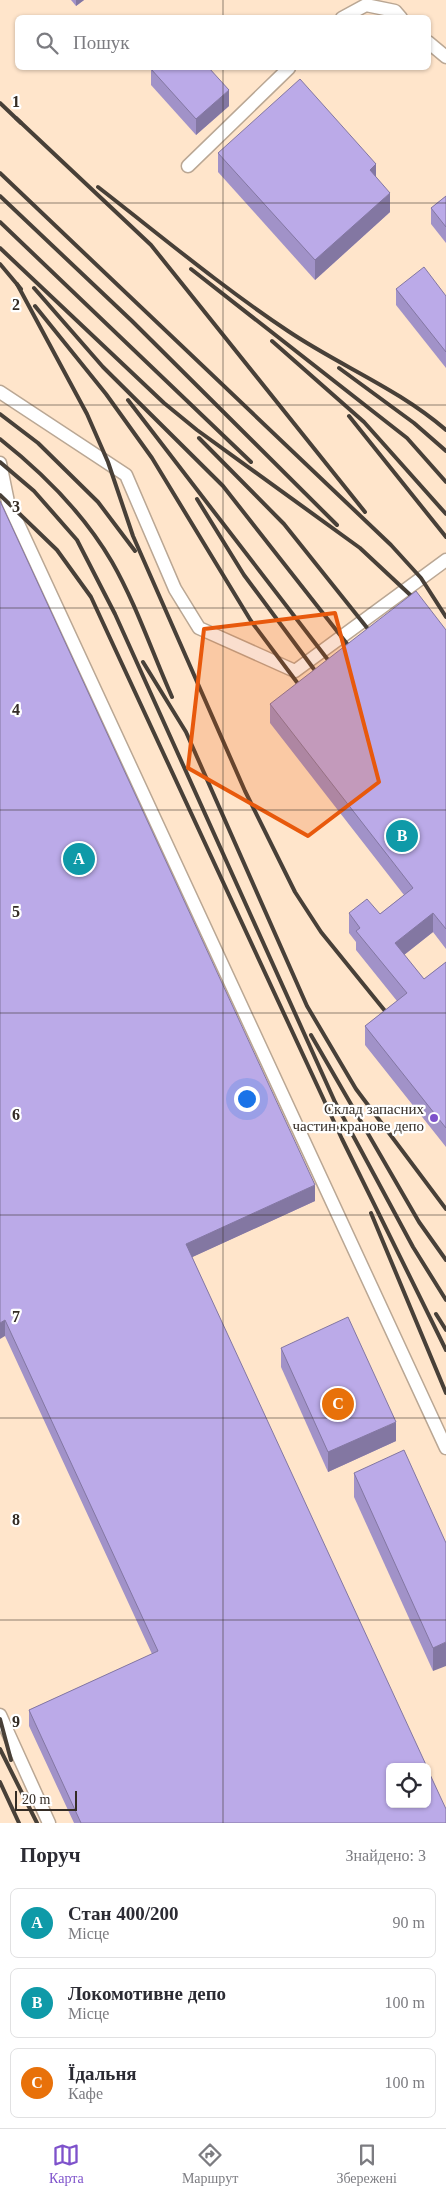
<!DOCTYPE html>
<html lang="uk">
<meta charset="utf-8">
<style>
body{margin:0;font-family:Georgia,serif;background:#f7f7f7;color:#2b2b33}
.controls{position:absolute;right:15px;bottom:15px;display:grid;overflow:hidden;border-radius:8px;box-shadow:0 1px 4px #0004}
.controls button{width:45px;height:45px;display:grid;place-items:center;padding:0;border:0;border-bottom:1px solid #e1e1e2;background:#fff;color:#2b2b33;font:25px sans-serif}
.scale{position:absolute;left:15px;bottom:12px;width:62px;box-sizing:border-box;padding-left:5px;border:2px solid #342c25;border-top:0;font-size:14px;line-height:18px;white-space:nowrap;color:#342c25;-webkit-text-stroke:4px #fff;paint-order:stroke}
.you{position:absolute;left:246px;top:1098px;width:18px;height:18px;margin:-12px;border:4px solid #fff;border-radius:50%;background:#1a73e8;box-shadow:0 0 0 8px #1a73e833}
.badge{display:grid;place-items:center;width:32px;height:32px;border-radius:50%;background:#7e52cb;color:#fff;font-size:16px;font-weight:700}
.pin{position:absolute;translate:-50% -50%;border:2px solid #fff;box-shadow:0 1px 5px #0006}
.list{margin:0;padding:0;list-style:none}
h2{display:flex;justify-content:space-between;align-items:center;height:65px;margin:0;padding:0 20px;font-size:21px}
h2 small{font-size:16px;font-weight:400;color:#7c7c81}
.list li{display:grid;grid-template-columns:32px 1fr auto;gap:15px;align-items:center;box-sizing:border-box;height:70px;margin:0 10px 10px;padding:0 10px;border:1px solid #e1e1e2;border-radius:8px}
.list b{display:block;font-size:19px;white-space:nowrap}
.list p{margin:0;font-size:16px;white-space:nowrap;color:#7c7c81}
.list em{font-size:16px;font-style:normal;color:#7c7c81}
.icon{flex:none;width:28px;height:28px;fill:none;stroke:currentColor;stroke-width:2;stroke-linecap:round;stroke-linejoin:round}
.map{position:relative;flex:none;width:446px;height:1823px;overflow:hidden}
.search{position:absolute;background:#fff;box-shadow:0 1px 4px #0004;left:15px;right:15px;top:15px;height:55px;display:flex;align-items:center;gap:12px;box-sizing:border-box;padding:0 18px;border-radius:8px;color:#7c7c81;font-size:19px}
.sheet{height:305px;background:#fff}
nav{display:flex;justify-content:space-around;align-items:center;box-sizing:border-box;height:70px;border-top:1px solid #e1e1e2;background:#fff;font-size:14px;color:#7c7c81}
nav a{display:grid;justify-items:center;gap:2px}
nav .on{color:#7e52cb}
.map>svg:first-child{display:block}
.built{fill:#ffe5cb;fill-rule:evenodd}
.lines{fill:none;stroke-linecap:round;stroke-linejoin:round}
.service-casing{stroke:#baa794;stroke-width:15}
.service{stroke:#fff;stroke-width:12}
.rail{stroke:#484038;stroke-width:4}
.wall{fill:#a192c8}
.shaded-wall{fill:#8377a2}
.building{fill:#bbaae8;stroke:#8377a2}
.marked{fill:#e8590c;fill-opacity:0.2;stroke:#e8590c;stroke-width:4;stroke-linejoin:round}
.grid{fill:none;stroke:#342c25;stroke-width:1;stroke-opacity:0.55}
.poi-dot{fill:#7e52cb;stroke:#fff;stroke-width:2}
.labels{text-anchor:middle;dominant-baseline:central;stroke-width:4.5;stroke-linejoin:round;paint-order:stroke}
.poi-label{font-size:15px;fill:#342c25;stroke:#fff;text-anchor:end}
.grid-label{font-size:16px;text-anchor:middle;font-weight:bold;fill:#342c25;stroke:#fff;stroke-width:4.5;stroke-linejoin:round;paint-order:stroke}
</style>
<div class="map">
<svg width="446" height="1823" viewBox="0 0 446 1823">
<rect width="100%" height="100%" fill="#fdf1e5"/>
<path class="built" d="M 0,0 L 446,0 L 446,1823 L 0,1823 ZM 18,18 L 428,18 L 428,68 L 18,68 ZM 390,1767 L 427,1767 L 427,1804 L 390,1804 Z"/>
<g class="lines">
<defs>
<g id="service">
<polyline points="342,18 366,5 395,11 401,18"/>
<polyline points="428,42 446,57"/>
<polyline points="188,166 289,68"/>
<polyline points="0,392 126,475 175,589 199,628 295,671 446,560"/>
<polyline points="0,463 8,502 446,1448"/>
<polyline points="0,1715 49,1823"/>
</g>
</defs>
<use href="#service" class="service-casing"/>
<use href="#service" class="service"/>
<g class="rail">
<polyline points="0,103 21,123"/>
<polyline points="16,118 151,245 365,512"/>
<polyline points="0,173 391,545 421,578 446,617"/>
<path d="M 98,187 C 161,236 222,287 288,331 C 340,366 399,389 446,430"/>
<polyline points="0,196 132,321 337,525"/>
<polyline points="0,222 251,462"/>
<polyline points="0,248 164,403 197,430 360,548 421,605"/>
<polyline points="0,264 21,289"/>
<polyline points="191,269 407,438 446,482"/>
<polyline points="17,284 87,414 108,462 133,536 245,791 295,892 321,932 394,1022"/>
<polyline points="34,288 103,367 223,486 355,654"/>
<polyline points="35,306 106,394 152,458 251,621 305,693"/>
<polyline points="272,341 364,422 446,514"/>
<polyline points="339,368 414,423 446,451"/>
<polyline points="128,400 335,669"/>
<polyline points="0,414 38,443 98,502 135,551"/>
<polyline points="349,416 446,537"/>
<polyline points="199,438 284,524 376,639"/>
<path d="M 0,439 C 43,473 84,514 112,562 C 136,604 152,652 172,697"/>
<polyline points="0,462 34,491 77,540 115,614 335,1102 413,1247 446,1300"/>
<polyline points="0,495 57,550 91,597 342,1139 446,1350"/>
<polyline points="197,499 244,575 322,680"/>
<polyline points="143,662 186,732 307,1006 356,1089 446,1209"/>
<polyline points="311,1035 419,1222 446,1260"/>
<polyline points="371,1213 446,1393"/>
<polyline points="436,1314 446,1330"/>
<polyline points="0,1719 11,1760"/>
<polyline points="0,1749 37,1823"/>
<polyline points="0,1782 19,1823"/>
</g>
</g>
<g class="wall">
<polygon points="71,0 84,0 76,6"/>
<polygon points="151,69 229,106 196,135 151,85"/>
<polygon points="218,153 376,177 390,212 315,280 218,172"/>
<polygon points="446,196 446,243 431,224 431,208"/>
<polygon points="396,289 446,296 446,368 396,305"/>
<polygon points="0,501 315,1201 192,1257 446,1823 74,1823 29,1726 29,1710 152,1654 5,1336"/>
<polygon points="446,630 446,949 433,932 404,955 424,979 446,962 446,1147 365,1045 365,1026 397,1001 356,950 356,942 349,933 349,913 380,914 404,895 270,723 270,704"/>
<polygon points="281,1348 396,1441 328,1472 281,1367"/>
<polygon points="354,1473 446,1543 433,1671 354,1497"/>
</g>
<g class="shaded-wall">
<polygon points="76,0 84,0 76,6"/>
<polygon points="229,90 229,106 196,135 196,119"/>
<polygon points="376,164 376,183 370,170"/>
<polygon points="390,193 390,212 315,280 315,260"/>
<polygon points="433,913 433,932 395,962 395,943"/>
<polygon points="315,1185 315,1201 186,1260 186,1244"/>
<polygon points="5,1320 5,1336 0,1339 0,1323"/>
<polygon points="396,1422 396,1441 328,1472 328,1452"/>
<polygon points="446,1642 446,1666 433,1671 433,1648"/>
</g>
<g class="building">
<polygon points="152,68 209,68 229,90 196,119 151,69"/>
<polygon points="300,79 376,164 370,170 390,193 315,260 218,153"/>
<polygon points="446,196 446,227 431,208"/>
<polygon points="424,267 446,296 446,352 396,289"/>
<polygon points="0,501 315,1185 186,1244 427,1767 390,1767 390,1804 427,1804 427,1768 446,1809 446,1823 81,1823 29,1710 158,1651 5,1320 0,1323"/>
<polygon points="416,591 446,630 446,929 433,913 395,943 424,979 446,962 446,1128 365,1026 407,993 356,931 360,928 349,913 367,899 380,914 413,888 270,704"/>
<polygon points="348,1317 396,1422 328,1452 281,1348"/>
<polygon points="404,1450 446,1543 446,1642 433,1648 354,1473"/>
</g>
<path class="marked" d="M 335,613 L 379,782 L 308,836 L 188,768 L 204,629 Z"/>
<path class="grid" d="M 223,0 L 223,18M 223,68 L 223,1823M 0,203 L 446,203M 0,405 L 446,405M 0,608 L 446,608M 0,810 L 446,810M 0,1013 L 446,1013M 0,1215 L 446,1215M 0,1418 L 446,1418M 0,1620 L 446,1620"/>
<circle class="poi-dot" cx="434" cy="1118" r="5"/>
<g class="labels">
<g class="poi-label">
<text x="424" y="1109">Склад запасних<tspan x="424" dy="17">частин кранове депо</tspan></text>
</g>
</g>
<g class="grid-label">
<text x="16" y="107">1</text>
<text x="16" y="310">2</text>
<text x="16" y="512">3</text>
<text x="16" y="715">4</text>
<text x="16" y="917">5</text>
<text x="16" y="1120">6</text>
<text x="16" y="1322">7</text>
<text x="16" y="1525">8</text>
<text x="16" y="1727">9</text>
</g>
</svg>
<div class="controls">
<button><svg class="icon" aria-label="locate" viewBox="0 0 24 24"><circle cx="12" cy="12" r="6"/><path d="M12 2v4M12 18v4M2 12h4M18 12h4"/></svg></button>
</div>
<div class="scale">20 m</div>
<div class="you"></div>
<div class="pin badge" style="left:79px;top:859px;background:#0f9aa8">A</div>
<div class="pin badge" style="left:402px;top:836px;background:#0f9aa8">B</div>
<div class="pin badge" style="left:338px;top:1404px;background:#e8710a">C</div>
<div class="search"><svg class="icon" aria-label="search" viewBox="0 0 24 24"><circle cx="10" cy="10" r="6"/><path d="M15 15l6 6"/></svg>Пошук</div>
</div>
<section class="sheet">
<h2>Поруч<small>Знайдено: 3</small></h2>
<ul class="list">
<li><span class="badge" style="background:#0f9aa8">A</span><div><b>Стан 400/200</b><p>Місце</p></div><em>90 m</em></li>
<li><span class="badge" style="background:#0f9aa8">B</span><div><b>Локомотивне депо</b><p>Місце</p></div><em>100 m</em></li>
<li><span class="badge" style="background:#e8710a">C</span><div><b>Їдальня</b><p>Кафе</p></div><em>100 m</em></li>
</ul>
</section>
<nav>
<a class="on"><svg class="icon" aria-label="map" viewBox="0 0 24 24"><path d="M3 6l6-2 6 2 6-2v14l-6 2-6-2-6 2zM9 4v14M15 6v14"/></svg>Карта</a>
<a><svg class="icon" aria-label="directions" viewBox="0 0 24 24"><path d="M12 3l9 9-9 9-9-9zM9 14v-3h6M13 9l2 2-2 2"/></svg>Маршрут</a>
<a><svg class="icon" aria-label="saved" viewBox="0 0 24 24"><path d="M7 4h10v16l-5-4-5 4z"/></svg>Збережені</a>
</nav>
